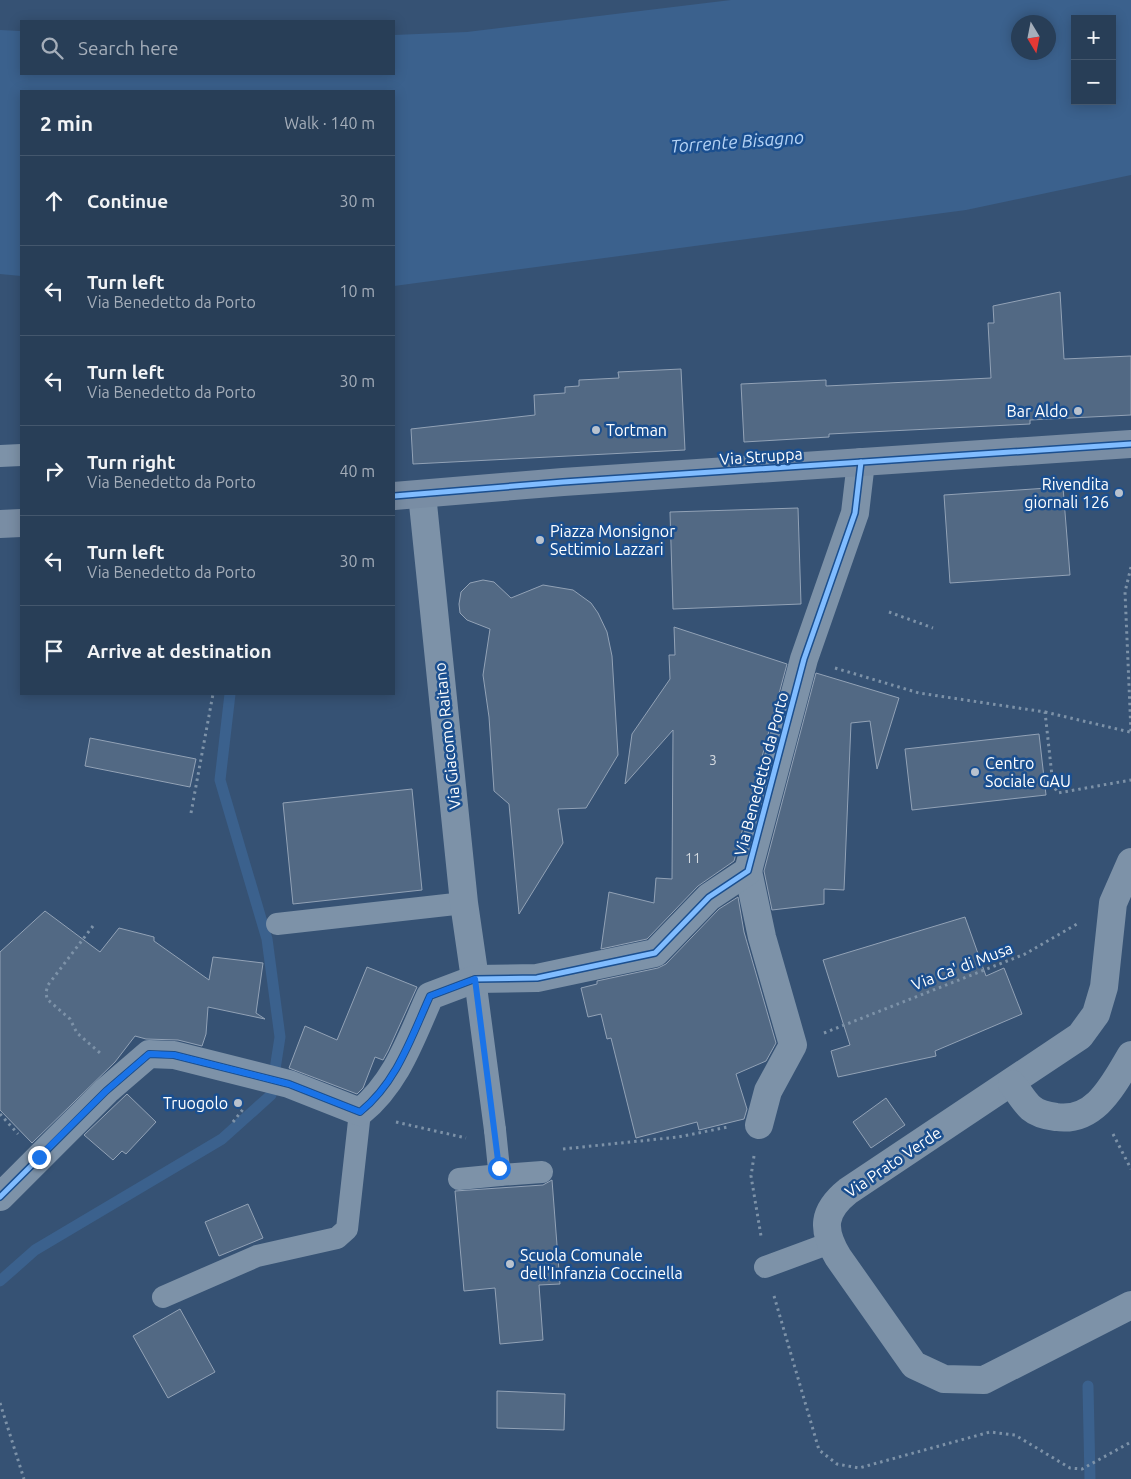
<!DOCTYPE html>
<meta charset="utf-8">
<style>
body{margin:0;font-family:Ubuntu,sans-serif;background:#344961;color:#f1f3f6}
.controls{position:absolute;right:15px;top:15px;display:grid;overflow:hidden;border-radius:0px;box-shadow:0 2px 12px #0003}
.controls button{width:45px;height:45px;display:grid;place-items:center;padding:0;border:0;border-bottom:1px solid #44576d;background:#283e57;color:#f1f3f6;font:25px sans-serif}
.compass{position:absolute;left:1011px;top:15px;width:45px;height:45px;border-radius:50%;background:#283e57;box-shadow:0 2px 12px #0003;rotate:170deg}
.stop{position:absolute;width:15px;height:15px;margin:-11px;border:4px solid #1a73e8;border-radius:50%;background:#fff}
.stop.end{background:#1a73e8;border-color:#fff;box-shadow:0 1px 5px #0008}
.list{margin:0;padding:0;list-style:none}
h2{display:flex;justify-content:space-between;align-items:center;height:65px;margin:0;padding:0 20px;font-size:21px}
h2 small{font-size:16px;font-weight:400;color:#a5aeba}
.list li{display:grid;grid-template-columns:32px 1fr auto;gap:15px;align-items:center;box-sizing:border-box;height:90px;padding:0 20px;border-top:1px solid #44576d}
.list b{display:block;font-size:19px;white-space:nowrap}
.list p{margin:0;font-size:16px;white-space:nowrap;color:#a5aeba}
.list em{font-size:16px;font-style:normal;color:#a5aeba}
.icon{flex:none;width:28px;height:28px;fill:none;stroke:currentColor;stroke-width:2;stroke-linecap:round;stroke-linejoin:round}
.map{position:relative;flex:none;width:1131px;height:1479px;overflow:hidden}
.search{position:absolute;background:#283e57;box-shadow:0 2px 12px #0003;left:20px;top:20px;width:375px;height:55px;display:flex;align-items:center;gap:12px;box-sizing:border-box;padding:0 18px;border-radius:0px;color:#a5aeba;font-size:19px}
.panel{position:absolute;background:#283e57;box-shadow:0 2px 12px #0003;left:20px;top:90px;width:375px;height:605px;border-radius:0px}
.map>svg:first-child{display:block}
.water{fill:#3b618d;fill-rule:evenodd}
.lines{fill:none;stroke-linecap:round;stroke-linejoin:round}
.stream{stroke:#3b618d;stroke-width:11}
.building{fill:#526984;stroke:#92a2b6}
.path{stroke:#7d92a8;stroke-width:3;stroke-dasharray:2.5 4;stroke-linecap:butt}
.lane{stroke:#7d92a8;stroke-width:22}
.street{stroke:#7d92a8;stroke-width:28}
.secondary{stroke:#798da4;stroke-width:28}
.lane-bridge{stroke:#7d92a8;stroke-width:22}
.cycleway-casing{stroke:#1b4f8f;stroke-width:8}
.cycleway{stroke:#80bcff;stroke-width:5}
.route{stroke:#1a73e8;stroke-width:6}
.poi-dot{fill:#b9c2ce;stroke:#1b4f8f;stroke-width:2}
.labels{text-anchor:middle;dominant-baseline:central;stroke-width:5;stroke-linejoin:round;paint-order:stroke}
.number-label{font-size:14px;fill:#d4dae0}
.poi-label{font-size:16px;fill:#fff;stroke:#1b4f8f;text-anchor:start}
.street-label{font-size:16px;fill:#fff;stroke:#1b4f8f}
.water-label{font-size:18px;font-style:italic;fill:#b5d3f5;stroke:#1b4f8f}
</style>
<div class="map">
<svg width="1131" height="1479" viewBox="0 0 1131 1479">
<rect width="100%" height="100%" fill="#365274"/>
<path class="water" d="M 731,0 L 1131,0 L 1131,175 L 966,210 L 394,286 L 394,91 L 21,91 L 21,276 L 0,274 L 0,30 L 21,31 L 21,74 L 394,74 L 394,35 L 467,32 ZM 1075,19 L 1112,19 L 1112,101 L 1075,101 ZM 1018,22 L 1048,22 L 1048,52 L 1018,52 Z"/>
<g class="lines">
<g class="stream">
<polyline points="0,1281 35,1250 222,1139 271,1095 280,1037 267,939 220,780 230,694"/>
<polyline points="1088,1386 1090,1479"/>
</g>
</g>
<g class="building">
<polygon points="1060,292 1064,359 1131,356 1131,415 1030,420 1030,424 829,434 829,437 744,442 741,384 826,380 826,386 991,378 988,323 994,323 993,306"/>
<polygon points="681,369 685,450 413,464 411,429 535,415 534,395 565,393 565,387 579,386 579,380 619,378 618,372"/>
<polygon points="1063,487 1070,575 950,583 944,495"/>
<polygon points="798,508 801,604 673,609 670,512"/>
<polygon points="483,580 494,582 511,598 543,585 573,590 591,603 598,613 607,632 612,656 618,755 586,808 558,809 563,843 519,914 509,804 494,791 489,717 483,675 490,629 467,620 460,613 459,604 461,592 470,583"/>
<polygon points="674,627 787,664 734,861 698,886 647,939 601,949 609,892 654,903 656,878 672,879 673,730 625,784 632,734 670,679 669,655 675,655"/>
<polygon points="816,673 899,698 877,769 870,721 851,723 844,890 824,889 824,904 772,910 764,871"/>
<polygon points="1039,734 1046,795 912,810 905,749"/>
<polygon points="90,738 196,759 190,787 85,766"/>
<polygon points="412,789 422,890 293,904 283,803"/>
<polygon points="738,897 744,932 776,1043 766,1061 736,1074 747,1109 744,1119 699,1130 697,1122 636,1138 611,1038 607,1039 601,1014 588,1017 581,988 597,984 597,981 658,968 666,964 719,909"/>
<polygon points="45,911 100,952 119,928 154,937 154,941 209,980 213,957 263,963 256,1013 265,1019 208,1007 206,1034 202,1046 178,1040 146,1039 135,1036 115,1062 32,1143 0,1110 0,952"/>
<polygon points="965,917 986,976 1004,968 1022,1014 935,1051 936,1056 838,1077 831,1051 850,1045 823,960"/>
<polygon points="367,967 417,987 388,1051 383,1060 375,1057 363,1088 357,1094 289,1068 305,1026 337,1040"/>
<polygon points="127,1094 156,1122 126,1154 122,1151 113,1160 84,1135"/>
<polygon points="886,1098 905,1125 871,1148 853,1122"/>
<polygon points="552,1180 560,1284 539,1285 543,1340 500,1344 495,1288 464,1291 455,1191 543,1185"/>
<polygon points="248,1204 263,1238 219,1256 205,1222"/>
<polygon points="180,1309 215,1372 168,1398 133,1336"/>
<polygon points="497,1391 565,1394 564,1430 497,1428"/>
</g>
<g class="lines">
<g class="path">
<polyline points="1131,567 1125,592 1131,732"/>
<polyline points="889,612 933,628"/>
<polyline points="835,668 919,693 1045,712 1053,785 1058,793 1131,780"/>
<polyline points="1045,712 1130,732"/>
<polyline points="191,813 213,694"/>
<polyline points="93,926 48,985 46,992 47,999 70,1019 77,1033 100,1053"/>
<polyline points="824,1033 1025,954 1077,924"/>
<polyline points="0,1114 18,1134"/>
<polyline points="233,1122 244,1108"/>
<polyline points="396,1122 466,1138"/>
<polyline points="1113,1134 1131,1169"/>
<polyline points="563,1149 678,1137 728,1127"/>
<polyline points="754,1156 751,1176 761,1236"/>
<polyline points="774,1296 819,1450 837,1464 859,1468 990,1432 1015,1435 1070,1468 1082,1469 1131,1442"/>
<polyline points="0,1403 24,1479"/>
</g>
<g class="lane">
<polyline points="0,456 21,455"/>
<polyline points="277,924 464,903"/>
<polyline points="475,979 495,1130"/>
<polyline points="500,1175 542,1172"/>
<polyline points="459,1179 500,1175 499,1169"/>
<polyline points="765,1267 830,1243"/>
<polyline points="163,1297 257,1256 337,1238 347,1229 360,1112"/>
</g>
<g class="street">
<polyline points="422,494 464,903 475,979"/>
<path d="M 1131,862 L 1113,903 L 1104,987 L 1096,1014 L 1080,1036 L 848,1191 C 823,1211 821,1229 838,1257 L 914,1365 L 944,1379 L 984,1380 L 1131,1305"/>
<polyline points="748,871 762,937 793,1045 768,1091 759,1125"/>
<path d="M 1012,1084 C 1018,1091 1024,1102 1031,1108 C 1038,1114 1048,1116 1056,1117 C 1096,1123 1114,1083 1131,1055"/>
<path d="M 0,1197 L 106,1091 L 149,1054 L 174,1055 L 289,1084 L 360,1112 C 397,1082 411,1038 430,996 L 475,979 L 537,978 L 655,953 L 709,897 L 748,871 L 804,659 L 855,513 L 861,462"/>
</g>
<g class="secondary">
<polyline points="394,496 563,482 1131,444"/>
<polyline points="0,524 21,523"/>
</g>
<polyline class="lane-bridge" points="495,1130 499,1169"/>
<defs>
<g id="cycleway">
<polyline points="394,496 563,482 1131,444"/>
<path d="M 0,1197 L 106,1091 L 149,1054 L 174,1055 L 289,1084 L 360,1112 C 397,1082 411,1038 430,996 L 475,979 L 537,978 L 655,953 L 709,897 L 748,871 L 804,659 L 855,513 L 861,462"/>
</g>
</defs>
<use href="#cycleway" class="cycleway-casing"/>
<use href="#cycleway" class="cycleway"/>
</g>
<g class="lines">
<path class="route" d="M 39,1157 L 106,1091 L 149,1054 L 174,1055 L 289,1084 L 360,1112 C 397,1082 411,1038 430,996 L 475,979 L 499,1168"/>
</g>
<g class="poi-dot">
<circle cx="1078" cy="411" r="5"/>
<circle cx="596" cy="430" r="5"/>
<circle cx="1119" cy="493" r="5"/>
<circle cx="540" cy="540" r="5"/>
<circle cx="975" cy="772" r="5"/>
<circle cx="238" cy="1103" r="5"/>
<circle cx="510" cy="1264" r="5"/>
</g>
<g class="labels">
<g class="number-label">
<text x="713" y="760">3</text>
<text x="693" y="858">11</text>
</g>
<g class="poi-label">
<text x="1068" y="411" text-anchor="end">Bar Aldo</text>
<text x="606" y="430">Tortman</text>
<text x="1109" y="484" text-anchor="end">Rivendita<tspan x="1109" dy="18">giornali 126</tspan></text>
<text x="550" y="531">Piazza Monsignor<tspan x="550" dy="18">Settimio Lazzari</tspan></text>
<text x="985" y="763">Centro<tspan x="985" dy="18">Sociale GAU</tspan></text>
<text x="228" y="1103" text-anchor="end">Truogolo</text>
<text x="520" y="1255">Scuola Comunale<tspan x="520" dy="18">dell'Infanzia Coccinella</tspan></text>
</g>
<g class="street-label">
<text transform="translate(761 456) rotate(-4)">Via Struppa</text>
<text transform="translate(447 736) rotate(-96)">Via Giacomo Raitano</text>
<text transform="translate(761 774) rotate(-75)">Via Benedetto da Porto</text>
<text transform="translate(962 966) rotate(-21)">Via Ca' di Musa</text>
<text transform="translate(893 1162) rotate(-34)">Via Prato Verde</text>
</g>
<g class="water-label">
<text transform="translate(737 141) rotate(-4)">Torrente Bisagno</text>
</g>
</g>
</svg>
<div class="controls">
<button>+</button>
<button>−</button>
</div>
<svg class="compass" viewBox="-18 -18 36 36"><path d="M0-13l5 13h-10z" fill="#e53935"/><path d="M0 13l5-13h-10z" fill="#a5aeba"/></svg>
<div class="stop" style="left:499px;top:1168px"></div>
<div class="stop end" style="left:39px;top:1157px"></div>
<div class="search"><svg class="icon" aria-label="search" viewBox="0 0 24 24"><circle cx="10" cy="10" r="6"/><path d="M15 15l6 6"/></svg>Search here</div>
<section class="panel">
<h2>2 min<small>Walk · 140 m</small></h2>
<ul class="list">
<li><svg class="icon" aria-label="ahead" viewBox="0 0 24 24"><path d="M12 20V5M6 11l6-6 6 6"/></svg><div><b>Continue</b></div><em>30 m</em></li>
<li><svg class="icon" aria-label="left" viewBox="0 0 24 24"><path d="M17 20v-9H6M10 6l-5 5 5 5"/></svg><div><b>Turn left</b><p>Via Benedetto da Porto</p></div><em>10 m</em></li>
<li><svg class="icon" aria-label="left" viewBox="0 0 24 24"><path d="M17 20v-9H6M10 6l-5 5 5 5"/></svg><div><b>Turn left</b><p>Via Benedetto da Porto</p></div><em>30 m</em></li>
<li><svg class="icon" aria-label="right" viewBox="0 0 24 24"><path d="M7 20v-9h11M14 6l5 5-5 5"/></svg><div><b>Turn right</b><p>Via Benedetto da Porto</p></div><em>40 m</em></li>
<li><svg class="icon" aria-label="left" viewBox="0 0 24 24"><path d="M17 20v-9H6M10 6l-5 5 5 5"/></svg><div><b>Turn left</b><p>Via Benedetto da Porto</p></div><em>30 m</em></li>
<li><svg class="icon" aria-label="arrive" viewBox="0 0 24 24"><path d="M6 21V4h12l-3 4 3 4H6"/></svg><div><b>Arrive at destination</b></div></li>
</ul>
</section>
</div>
